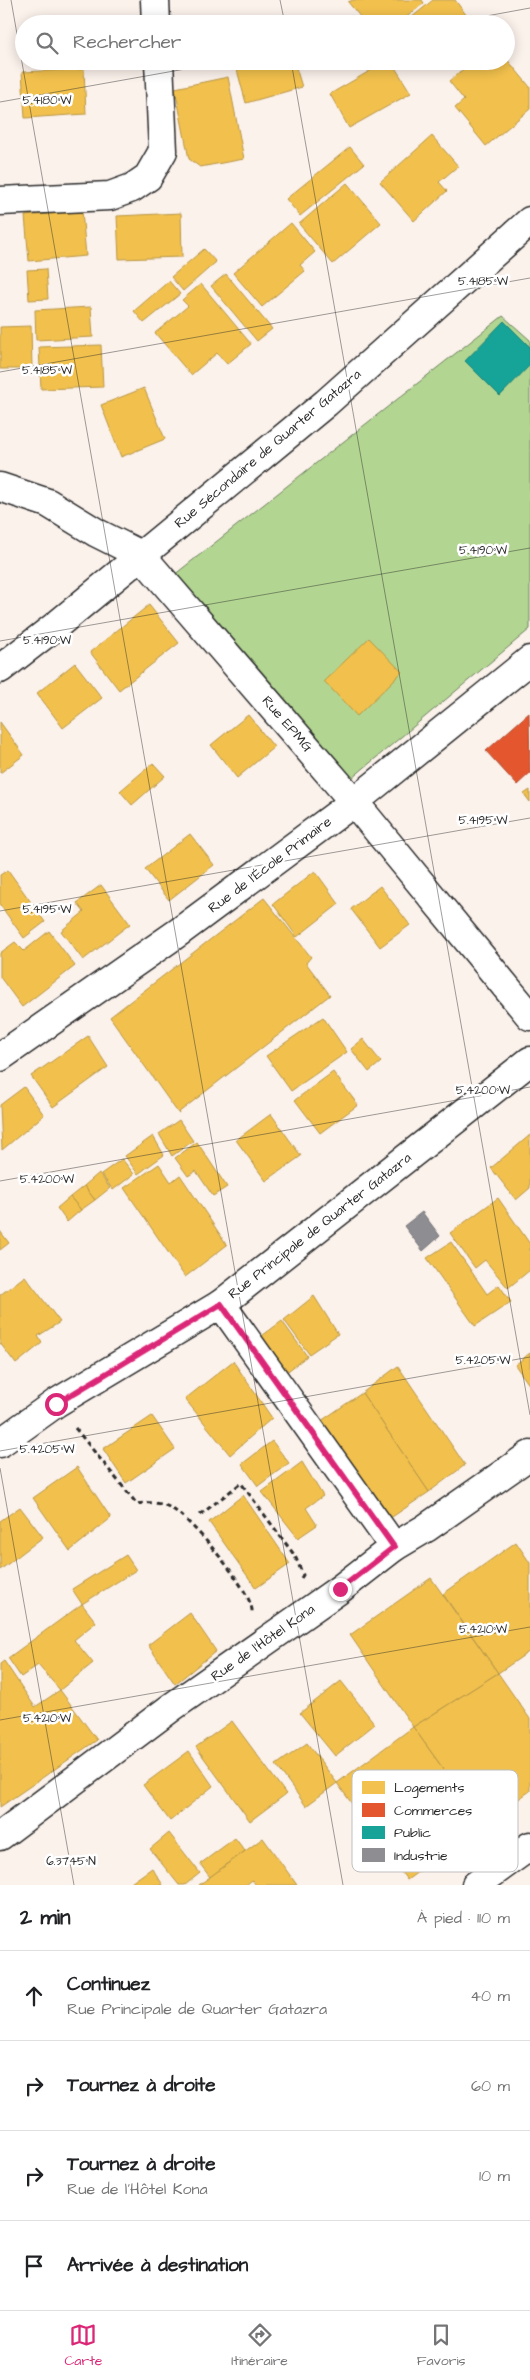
<!DOCTYPE html>
<html lang="fr">
<meta charset="utf-8">
<style>
body{margin:0;font-family:"Architects Daughter",sans-serif;background:#f2f2f2;color:#202124}
.stop{position:absolute;width:15px;height:15px;margin:-11px;border:4px solid #db2777;border-radius:50%;background:#fff}
.stop.end{background:#db2777;border-color:#fff;box-shadow:0 1px 5px #0008}
.list{margin:0;padding:0;list-style:none}
h2{display:flex;justify-content:space-between;align-items:center;height:65px;margin:0;padding:0 20px;font-size:21px}
h2 small{font-size:16px;font-weight:400;color:#757577}
.list li{display:grid;grid-template-columns:32px 1fr auto;gap:15px;align-items:center;box-sizing:border-box;height:90px;padding:0 20px;border-top:1px solid #e0e0e0}
.list b{display:block;font-size:19px;white-space:nowrap}
.list p{margin:0;font-size:16px;white-space:nowrap;color:#757577}
.list em{font-size:16px;font-style:normal;color:#757577}
.icon{flex:none;width:28px;height:28px;fill:none;stroke:currentColor;stroke-width:2;stroke-linecap:round;stroke-linejoin:round}
.map{position:relative;flex:none;width:530px;height:1885px;overflow:hidden}
.search{position:absolute;background:#fff;box-shadow:0 2px 12px #0003;left:15px;right:15px;top:15px;height:55px;display:flex;align-items:center;gap:12px;box-sizing:border-box;padding:0 18px;border-radius:28px;color:#757577;font-size:19px}
.sheet{height:425px;background:#fff}
nav{display:flex;justify-content:space-around;align-items:center;box-sizing:border-box;height:70px;border-top:1px solid #e0e0e0;background:#fff;font-size:14px;color:#757577}
nav a{display:grid;justify-items:center;gap:2px}
nav .on{color:#db2777}
.map>svg:first-child{display:block}
.green{fill:#b2d691;stroke:#6e805e}
.homes{fill:#f2c14e;stroke:#b69444}
.shops{fill:#e4572e;stroke:#ac4a2d}
.public{fill:#17a398;stroke:#1d7f77}
.industry{fill:#8d8d92;stroke:#707073}
.lines{fill:none;stroke-linecap:round;stroke-linejoin:round}
.minor-casing{stroke:#2b2b2b;stroke-width:31}
.major-casing{stroke:#2b2b2b;stroke-width:31}
.path{stroke:#2b2b2b;stroke-width:3;stroke-dasharray:5 4;stroke-linecap:butt}
.minor{stroke:#fff;stroke-width:28}
.major{stroke:#fff;stroke-width:28}
.route{stroke:#db2777;stroke-width:6}
.ticks{fill:none;stroke:#2b2b2b;stroke-width:1;stroke-opacity:0.45}
.labels{text-anchor:middle;dominant-baseline:central;stroke-width:5;stroke-linejoin:round;paint-order:stroke}
.street-label{font-size:14px;fill:#2b2b2b;stroke:#fff}
.key{fill:#fff;stroke:#bfbfbf;stroke-width:1}
.key-label{font-size:14px;fill:#2b2b2b}
.ticks-label{font-size:12px;text-anchor:middle;fill:#2b2b2b;stroke:#fff;stroke-width:5;stroke-linejoin:round;paint-order:stroke}
</style>
<div class="map">
<svg width="530" height="1885" viewBox="0 0 530 1885">
<rect width="100%" height="100%" fill="#fcf2ec"/>
<filter id="ink" filterUnits="userSpaceOnUse"><feTurbulence type="fractalNoise" baseFrequency=".02" numOctaves="2"/><feDisplacementMap in="SourceGraphic" scale="10" xChannelSelector="R" yChannelSelector="G"/><feConvolveMatrix kernelMatrix="1 2 1 2 8 2 1 2 1" color-interpolation-filters="sRGB"/></filter>
<g filter="url(#ink)">
<polygon class="green" points="503,316 530,340 530,629 352,778 169,579"/>
<g class="homes">
<polygon points="353,0 422,0 424,3 398,24 366,24 348,2"/>
<polygon points="433,0 455,0 473,24 416,24 411,18"/>
<polygon points="506,58 530,87 530,109 486,146 455,108 464,100 449,81 473,61 506,61"/>
<polygon points="245,61 294,61 302,87 246,103 237,70 247,67"/>
<polygon points="387,61 391,61 411,93 349,128 330,94"/>
<polygon points="393,61 404,61 396,67"/>
<polygon points="84,69 86,114 25,118 22,72"/>
<polygon points="228,77 244,159 200,167 189,159 175,88"/>
<polygon points="432,136 458,166 439,182 447,191 414,221 380,182"/>
<polygon points="350,147 364,164 300,216 286,199"/>
<polygon points="347,183 381,223 333,264 299,224"/>
<polygon points="82,211 86,256 29,261 25,216"/>
<polygon points="181,213 182,257 119,259 117,216"/>
<polygon points="291,223 315,252 300,265 305,271 262,307 233,273"/>
<polygon points="204,249 216,262 183,291 171,277"/>
<polygon points="46,269 48,299 29,300 27,270"/>
<polygon points="226,274 272,329 257,341 211,286"/>
<polygon points="169,281 180,294 144,323 134,311"/>
<polygon points="201,284 251,344 227,364 217,353 191,375 155,333 188,306 182,300"/>
<polygon points="91,307 93,337 36,340 35,310"/>
<polygon points="31,326 32,369 0,369 0,327"/>
<polygon points="101,345 103,387 41,389 39,347"/>
<polygon points="144,388 165,439 121,457 101,405"/>
<polygon points="149,605 179,643 119,690 90,652"/>
<polygon points="369,638 402,672 357,716 324,681"/>
<polygon points="75,663 102,698 63,728 37,693"/>
<polygon points="248,715 274,747 237,778 211,745"/>
<polygon points="0,722 24,755 0,773"/>
<polygon points="153,763 165,776 132,805 120,791"/>
<polygon points="530,790 530,802 524,794"/>
<polygon points="190,834 214,865 169,900 145,869"/>
<polygon points="8,870 45,922 24,938 0,905 0,875"/>
<polygon points="315,871 339,904 297,937 273,904"/>
<polygon points="101,885 130,924 83,960 61,931 84,912 77,903"/>
<polygon points="380,886 410,925 380,947 351,909"/>
<polygon points="264,898 311,957 306,963 330,995 178,1113 110,1017"/>
<polygon points="49,931 75,966 22,1007 0,977 0,953 15,942 24,951"/>
<polygon points="323,1017 347,1052 291,1091 266,1056"/>
<polygon points="88,1036 108,1067 53,1107 31,1076"/>
<polygon points="363,1039 381,1062 369,1072 351,1049"/>
<polygon points="333,1072 358,1105 320,1133 295,1100"/>
<polygon points="24,1087 44,1115 2,1150 0,1105"/>
<polygon points="271,1114 301,1156 266,1181 236,1140"/>
<polygon points="179,1120 193,1141 172,1156 159,1134"/>
<polygon points="530,1135 530,1188 516,1200 491,1168"/>
<polygon points="153,1136 164,1155 138,1174 125,1156"/>
<polygon points="197,1142 227,1187 213,1196 196,1171 188,1176 175,1158"/>
<polygon points="122,1159 134,1174 113,1190 101,1174"/>
<polygon points="159,1164 171,1182 180,1175 227,1245 185,1277 124,1188"/>
<polygon points="99,1173 110,1188 95,1200 84,1186"/>
<polygon points="84,1186 95,1200 81,1210 70,1197"/>
<polygon points="70,1197 81,1210 67,1222 57,1208"/>
<polygon points="498,1198 530,1244 530,1270 508,1288 485,1260 475,1268 450,1233"/>
<polygon points="0,1231 9,1243 0,1250"/>
<polygon points="451,1242 487,1294 499,1285 511,1302 475,1326 427,1258"/>
<polygon points="25,1276 60,1322 38,1336 42,1343 16,1364 0,1343 0,1295"/>
<polygon points="314,1296 338,1334 309,1354 284,1320"/>
<polygon points="282,1321 307,1356 279,1378 255,1341"/>
<polygon points="530,1353 530,1386 515,1365"/>
<polygon points="233,1361 272,1418 230,1455 185,1399"/>
<polygon points="398,1366 465,1465 429,1492 362,1393"/>
<polygon points="362,1393 429,1492 389,1519 321,1421"/>
<polygon points="152,1416 175,1449 126,1483 103,1449"/>
<polygon points="272,1441 289,1463 258,1486 242,1464"/>
<polygon points="302,1462 323,1496 306,1508 317,1525 298,1538 262,1492"/>
<polygon points="77,1467 111,1518 70,1551 33,1498"/>
<polygon points="243,1495 290,1564 256,1588 209,1522"/>
<polygon points="20,1507 43,1537 0,1570 0,1521"/>
<polygon points="516,1542 530,1563 530,1651 498,1673 443,1594"/>
<polygon points="126,1555 136,1570 82,1604 72,1589"/>
<polygon points="431,1578 498,1673 413,1727 350,1635"/>
<polygon points="82,1604 96,1622 74,1640 93,1663 60,1690 38,1665 21,1677 8,1658"/>
<polygon points="190,1613 216,1651 175,1684 148,1645"/>
<polygon points="4,1661 35,1707 60,1690 97,1740 0,1807 0,1664"/>
<polygon points="498,1673 530,1719 530,1791 483,1824 413,1727"/>
<polygon points="341,1681 375,1724 335,1756 300,1713"/>
<polygon points="232,1721 286,1794 250,1821 196,1747"/>
<polygon points="413,1727 483,1824 407,1880 337,1783"/>
<polygon points="307,1743 337,1783 306,1806 276,1765"/>
<polygon points="189,1751 213,1786 170,1821 143,1785"/>
<polygon points="169,1833 200,1873 185,1885 179,1885 150,1849"/>
<polygon points="235,1838 245,1851 210,1877 200,1864"/>
<polygon points="263,1838 297,1885 256,1885 252,1880 246,1885 199,1885"/>
<polygon points="152,1868 163,1885 128,1885"/>
</g>
<polygon class="shops" points="529,713 530,773 517,785 486,751"/>
<polygon class="public" points="504,321 530,347 530,365 500,396 465,361"/>
<polygon class="industry" points="422,1212 440,1236 423,1251 404,1226"/>
<g class="lines">
<defs>
<g id="minor">
<polyline points="155,0 156,24"/>
<polyline points="0,201 110,196 132,188 148,177 163,151 159,61"/>
<polyline points="0,487 48,503 97,533 141,555 354,802 530,1016"/>
<polyline points="0,669 58,624 326,403 530,221"/>
<polyline points="0,1057 179,932 354,802 530,660"/>
<polyline points="221,1304 394,1547"/>
<polyline points="0,1443 56,1403 221,1304 530,1061"/>
<polyline points="0,1836 172,1707 340,1589 394,1547 426,1528 530,1455"/>
</g>
<polyline id="major" points="476,1885 530,1846"/>
</defs>
<use href="#minor" class="minor-casing"/>
<use href="#major" class="major-casing"/>
<g class="path">
<path d="M 75,1428 L 137,1504 C 148,1502 160,1502 171,1508 C 190,1518 255,1593 252,1613"/>
<polyline points="200,1515 241,1483 295,1556 303,1575 301,1578"/>
</g>
<use href="#minor" class="minor"/>
<use href="#major" class="major"/>
</g>
</g>
<g class="lines" filter="url(#ink)">
<polyline class="route" points="56,1404 221,1304 394,1547 340,1589"/>
</g>
<path class="ticks" d="M 11,0 L 343,1885M 280,0 L 285,24M 443,24 L 530,8M 291,61 L 530,1415M 0,102 L 230,61M 0,372 L 530,278M 0,641 L 530,548M 0,911 L 530,818M 0,1181 L 530,1087M 0,1451 L 530,1357M 0,1468 L 74,1885M 0,1720 L 530,1627"/>
<g class="labels">
<g class="street-label">
<text transform="translate(268 449) rotate(-40)">Rue Sécondaire de Quarter Gatazra</text>
<text transform="translate(287 724) rotate(49)">Rue EPMG</text>
<text transform="translate(270 865) rotate(-37)">Rue de l'École Primaire</text>
<text transform="translate(320 1226) rotate(-38)">Rue Principale de Quarter Gatazra</text>
<text transform="translate(263 1643) rotate(-35)">Rue de l'Hôtel Kona</text>
</g>
</g>
<rect x="352" y="1770" width="166" height="102" rx="8" class="key"/>
<rect x="362" y="1781" width="23" height="13" fill="#f2c14e"/>
<rect x="362" y="1803" width="23" height="14" fill="#e4572e"/>
<rect x="362" y="1826" width="23" height="13" fill="#17a398"/>
<rect x="362" y="1848" width="23" height="14" fill="#8d8d92"/>
<g class="key-label">
<text x="394" y="1792">Logements</text>
<text x="394" y="1815">Commerces</text>
<text x="394" y="1837">Public</text>
<text x="394" y="1860">Industrie</text>
</g>
<g class="ticks-label">
<text x="47" y="104">5.4180°W</text>
<text x="483" y="285">5.4185°W</text>
<text x="47" y="374">5.4185°W</text>
<text x="483" y="554">5.4190°W</text>
<text x="47" y="644">5.4190°W</text>
<text x="483" y="824">5.4195°W</text>
<text x="47" y="913">5.4195°W</text>
<text x="483" y="1094">5.4200°W</text>
<text x="47" y="1183">5.4200°W</text>
<text x="483" y="1364">5.4205°W</text>
<text x="47" y="1453">5.4205°W</text>
<text x="483" y="1633">5.4210°W</text>
<text x="47" y="1722">5.4210°W</text>
<text x="71" y="1865">6.3745°N</text>
</g>
</svg>
<div class="stop" style="left:56px;top:1404px"></div>
<div class="stop end" style="left:340px;top:1589px"></div>
<div class="search"><svg class="icon" aria-label="search" viewBox="0 0 24 24"><circle cx="10" cy="10" r="6"/><path d="M15 15l6 6"/></svg>Rechercher</div>
</div>
<section class="sheet">
<h2>2 min<small>À pied · 110 m</small></h2>
<ul class="list">
<li><svg class="icon" aria-label="ahead" viewBox="0 0 24 24"><path d="M12 20V5M6 11l6-6 6 6"/></svg><div><b>Continuez</b><p>Rue Principale de Quarter Gatazra</p></div><em>40 m</em></li>
<li><svg class="icon" aria-label="right" viewBox="0 0 24 24"><path d="M7 20v-9h11M14 6l5 5-5 5"/></svg><div><b>Tournez à droite</b></div><em>60 m</em></li>
<li><svg class="icon" aria-label="right" viewBox="0 0 24 24"><path d="M7 20v-9h11M14 6l5 5-5 5"/></svg><div><b>Tournez à droite</b><p>Rue de l'Hôtel Kona</p></div><em>10 m</em></li>
<li><svg class="icon" aria-label="arrive" viewBox="0 0 24 24"><path d="M6 21V4h12l-3 4 3 4H6"/></svg><div><b>Arrivée à destination</b></div></li>
</ul>
</section>
<nav>
<a class="on"><svg class="icon" aria-label="map" viewBox="0 0 24 24"><path d="M3 6l6-2 6 2 6-2v14l-6 2-6-2-6 2zM9 4v14M15 6v14"/></svg>Carte</a>
<a><svg class="icon" aria-label="directions" viewBox="0 0 24 24"><path d="M12 3l9 9-9 9-9-9zM9 14v-3h6M13 9l2 2-2 2"/></svg>Itinéraire</a>
<a><svg class="icon" aria-label="saved" viewBox="0 0 24 24"><path d="M7 4h10v16l-5-4-5 4z"/></svg>Favoris</a>
</nav>
